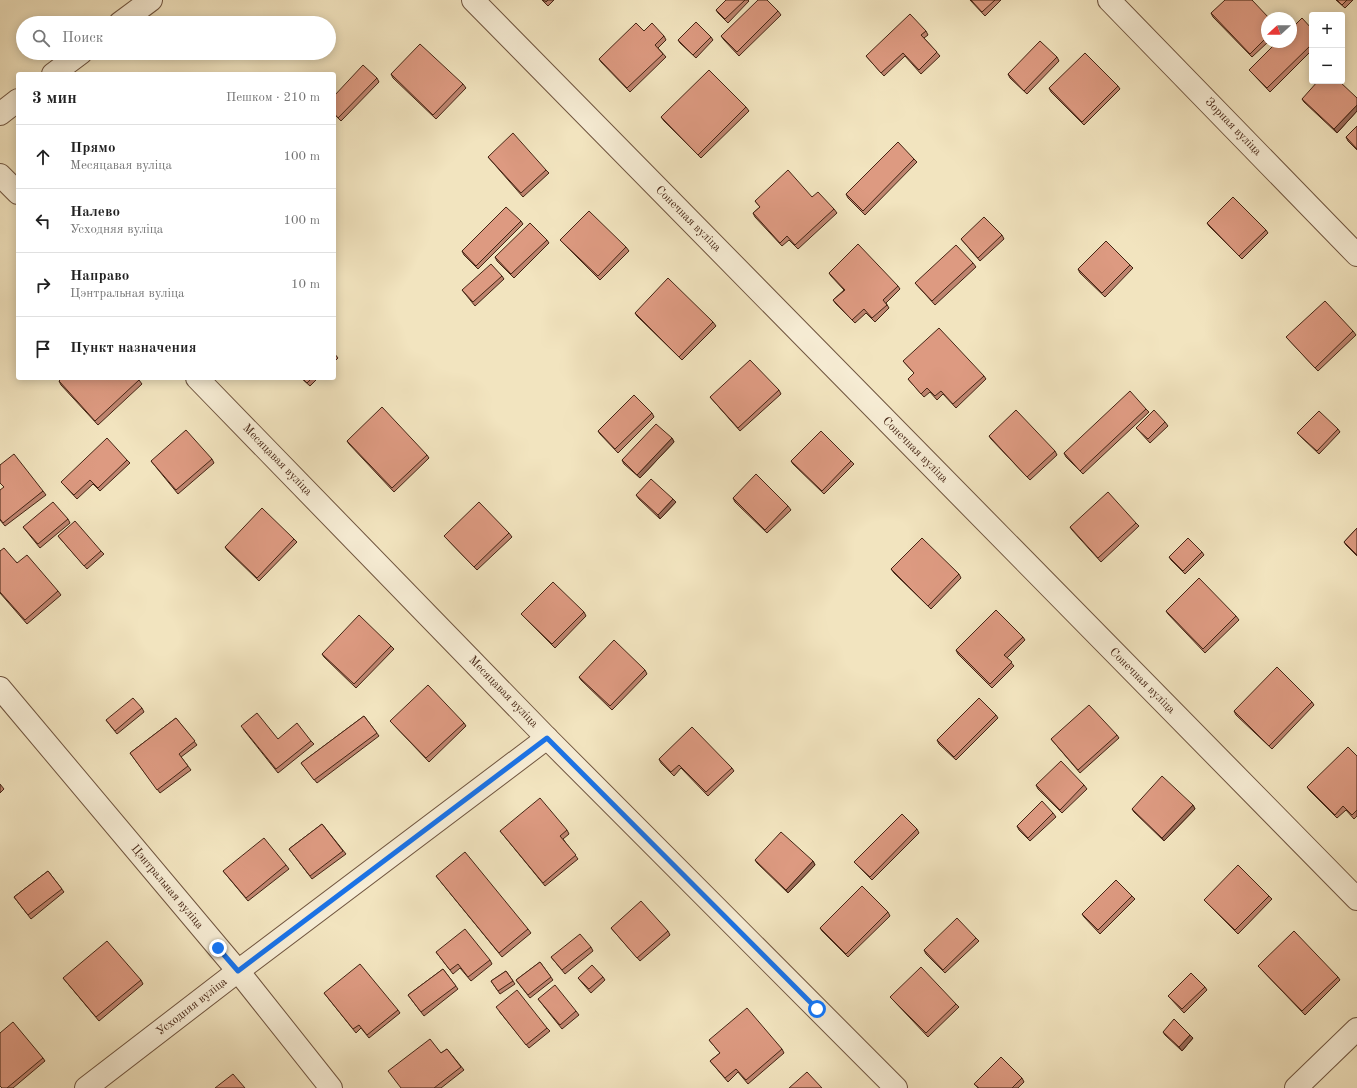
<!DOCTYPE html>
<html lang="ru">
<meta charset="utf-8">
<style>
body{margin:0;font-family:"Old Standard TT",serif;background:#f2f2f2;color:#222}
.controls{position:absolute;right:12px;top:12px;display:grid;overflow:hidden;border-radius:4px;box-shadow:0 2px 10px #0003}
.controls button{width:36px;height:36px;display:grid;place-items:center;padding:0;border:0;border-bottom:1px solid #e0e0e0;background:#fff;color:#222;font:20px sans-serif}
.compass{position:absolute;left:1261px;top:12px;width:36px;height:36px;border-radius:50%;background:#fff;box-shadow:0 2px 10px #0003;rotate:249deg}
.stop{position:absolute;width:12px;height:12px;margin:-9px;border:3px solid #1a73e8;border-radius:50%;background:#fff}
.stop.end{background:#1a73e8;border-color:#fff;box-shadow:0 1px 4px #0008}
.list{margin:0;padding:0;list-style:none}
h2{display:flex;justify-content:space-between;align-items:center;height:52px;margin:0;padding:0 16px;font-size:17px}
h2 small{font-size:13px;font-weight:400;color:#767676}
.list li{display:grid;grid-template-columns:26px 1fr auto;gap:12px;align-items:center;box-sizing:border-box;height:64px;padding:0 16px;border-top:1px solid #e0e0e0}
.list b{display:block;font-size:15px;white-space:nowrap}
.list p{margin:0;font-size:13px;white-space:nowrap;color:#767676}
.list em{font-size:13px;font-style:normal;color:#767676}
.icon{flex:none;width:22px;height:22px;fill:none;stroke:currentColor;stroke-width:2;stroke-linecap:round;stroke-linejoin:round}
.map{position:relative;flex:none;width:1357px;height:1088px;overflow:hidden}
.search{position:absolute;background:#fff;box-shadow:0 2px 10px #0003;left:16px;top:16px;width:320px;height:44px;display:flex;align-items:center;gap:10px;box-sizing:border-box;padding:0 14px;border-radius:22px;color:#767676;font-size:15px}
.panel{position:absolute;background:#fff;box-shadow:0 2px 10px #0003;left:16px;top:72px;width:320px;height:308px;border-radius:4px}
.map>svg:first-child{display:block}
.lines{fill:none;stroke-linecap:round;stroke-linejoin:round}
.street-casing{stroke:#70553f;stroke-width:24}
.street{stroke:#f7edd5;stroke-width:22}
.wall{fill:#be846f;stroke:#452514}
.shaded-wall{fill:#9b6c5a;stroke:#452514}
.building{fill:#dd9a81;stroke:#452514}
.route{stroke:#1a73e8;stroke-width:5}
.labels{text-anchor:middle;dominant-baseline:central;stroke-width:3.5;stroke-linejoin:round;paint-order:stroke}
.street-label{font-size:12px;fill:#452514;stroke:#f7edd5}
</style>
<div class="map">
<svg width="1357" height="1088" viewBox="0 0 1357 1088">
<rect width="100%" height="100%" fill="#f2e4bf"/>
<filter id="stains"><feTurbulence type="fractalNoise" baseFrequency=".005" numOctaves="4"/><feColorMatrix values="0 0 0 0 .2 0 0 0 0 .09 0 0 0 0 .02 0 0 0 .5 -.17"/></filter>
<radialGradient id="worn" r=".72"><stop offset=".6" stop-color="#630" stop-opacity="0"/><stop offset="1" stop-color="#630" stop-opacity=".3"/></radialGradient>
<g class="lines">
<defs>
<g id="street">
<polyline points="473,0 1357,899"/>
<polyline points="1109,0 1357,255"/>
<polyline points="120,23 151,0"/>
<polyline points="53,74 81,53"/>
<polyline points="0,114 18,100"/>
<polyline points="0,175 18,193"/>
<polyline points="197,378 547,738 896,1088"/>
<polyline points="0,688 238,971 331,1088"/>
<polyline points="86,1088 238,971 547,738"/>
<polyline points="1296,1088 1357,1029"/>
</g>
</defs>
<use href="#street" class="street-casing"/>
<use href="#street" class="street"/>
</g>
<g class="wall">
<polygon points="542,0 554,0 548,6"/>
<polygon points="726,0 748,0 749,1 728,23 718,13 716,10"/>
<polygon points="970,0 1001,0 985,16"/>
<polygon points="1336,0 1353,0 1345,8"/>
<polygon points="778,11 781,15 739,56 724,40 721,36"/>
<polygon points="1211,13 1267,18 1267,42 1268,42 1252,57 1213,17"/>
<polygon points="1312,29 1312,50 1270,92 1252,73 1249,70"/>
<polygon points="644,31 664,36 666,40 658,48 666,57 630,92 601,62 599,59"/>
<polygon points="926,31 928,35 924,38 940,56 921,74 905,56 884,76 866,56"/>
<polygon points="711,37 713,40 696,58 680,43 678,40"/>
<polygon points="1057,57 1059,61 1027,94 1010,78 1008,74"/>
<polygon points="391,74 463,84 466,88 436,119 393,78"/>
<polygon points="377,78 379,82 341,121 334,114 334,96"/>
<polygon points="1118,86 1120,89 1084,125 1051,92 1049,88"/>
<polygon points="1357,98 1357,111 1337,133 1304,102 1302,99"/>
<polygon points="746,107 749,111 701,158 664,121 661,117"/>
<polygon points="1357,126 1357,150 1348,141 1346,137"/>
<polygon points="488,157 546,170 549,173 523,197"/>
<polygon points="914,159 917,162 865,215 848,198 846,194"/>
<polygon points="812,197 834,209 837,213 798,249 789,240 782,246 755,217 753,213 760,207 755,201"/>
<polygon points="521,221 523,224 478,269 464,255 462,251"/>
<polygon points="1207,223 1266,230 1268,233 1242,259 1209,226"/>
<polygon points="1002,235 1004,239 980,261 961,239"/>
<polygon points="547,240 549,243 514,278 497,261 495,257"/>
<polygon points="560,240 626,247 629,251 600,280"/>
<polygon points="973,263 976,267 935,305 915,283"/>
<polygon points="1130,265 1133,268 1105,297 1080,273 1078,269"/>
<polygon points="829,273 898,286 900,289 886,303 889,308 875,322 866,313 855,323 836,304 833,300 844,290 831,276"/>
<polygon points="502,276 504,279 475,306 462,290"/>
<polygon points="635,313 713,322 716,326 682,360 637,316"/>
<polygon points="1353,331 1356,335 1318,371 1289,340 1286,337"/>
<polygon points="334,353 338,358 334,362"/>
<polygon points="903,361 984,376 986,379 956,408 943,394 937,400 930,392 924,397 908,379 914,373"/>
<polygon points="301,378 318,378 310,386"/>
<polygon points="139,380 142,384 98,425 61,385 59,381"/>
<polygon points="779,390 781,394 740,431 710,397"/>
<polygon points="1146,409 1149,412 1083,474 1066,457 1064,453"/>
<polygon points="652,413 654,417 618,453 600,434 598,431"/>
<polygon points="1165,422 1168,426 1150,443 1139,431 1136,428"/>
<polygon points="1338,429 1340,432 1319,454 1300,436 1297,433"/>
<polygon points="989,436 1055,451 1057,455 1030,480 991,439"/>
<polygon points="672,438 674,442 640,478 624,464 622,460"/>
<polygon points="347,441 427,455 429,458 394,492 349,444"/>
<polygon points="212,459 214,463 178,494 151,461"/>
<polygon points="127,460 130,463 100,491 93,484 77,499 64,485 61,482"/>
<polygon points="791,461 851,461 854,464 824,494 793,464"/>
<polygon points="43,491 46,495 5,526 0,520"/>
<polygon points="636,495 676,502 660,519 639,499"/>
<polygon points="733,498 788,506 791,510 767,533 735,502"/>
<polygon points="68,519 70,523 40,548 23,527"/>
<polygon points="1136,523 1139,526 1101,562 1072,530 1070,527"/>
<polygon points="1357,528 1357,556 1346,545 1344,542"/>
<polygon points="509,533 512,537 477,570 447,539 444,536"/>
<polygon points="58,536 101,551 104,554 87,569"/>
<polygon points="294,539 297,542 259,581 227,550 225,547"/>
<polygon points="0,551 58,591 61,595 27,624 0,593"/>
<polygon points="1202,552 1204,555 1185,574 1171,560 1169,557"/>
<polygon points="891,569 959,574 961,578 931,609 894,573"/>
<polygon points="1166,611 1236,616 1239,620 1205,653 1168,614"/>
<polygon points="584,612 586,616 555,648 521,614"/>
<polygon points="1023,637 1025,640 1007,658 1014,666 992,688 958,654 956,650"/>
<polygon points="391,646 394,649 356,688 324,657 322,654"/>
<polygon points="645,670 647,674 612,710 581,680 579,677"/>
<polygon points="1312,702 1314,705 1272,749 1236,715 1234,711"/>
<polygon points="142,708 144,712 117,734 106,720"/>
<polygon points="996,715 998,718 956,760 939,744 937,740"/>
<polygon points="364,716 379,736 317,783 301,763"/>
<polygon points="176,718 197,745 181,757 191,770 160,793 130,753"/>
<polygon points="390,721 464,723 466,726 429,762 393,724"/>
<polygon points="243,729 278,739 311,741 314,744 278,773"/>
<polygon points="1117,735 1119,738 1080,773 1051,739"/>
<polygon points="1357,756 1357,816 1354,819 1346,810 1337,818 1310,791 1307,787"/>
<polygon points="659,759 732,768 734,771 708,796 681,768 674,776 661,763"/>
<polygon points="0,784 4,789 0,793"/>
<polygon points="1036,785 1084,785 1087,789 1062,813 1038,789"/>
<polygon points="1193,805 1195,809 1164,841 1134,812 1132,809"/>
<polygon points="1053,813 1056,817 1030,841 1019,830 1017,826"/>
<polygon points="322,824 346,854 312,879 289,849"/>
<polygon points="917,829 919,833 872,880 854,862"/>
<polygon points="567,830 569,834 563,839 578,859 545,886 500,831"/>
<polygon points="755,860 813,861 815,865 788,893 757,863"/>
<polygon points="286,865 289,869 248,901 223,871"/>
<polygon points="48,871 64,892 31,919 14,897"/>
<polygon points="436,876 528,929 531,933 502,957"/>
<polygon points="1132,896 1135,899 1100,934 1084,917 1082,914"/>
<polygon points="1269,896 1272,899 1238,934 1204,900"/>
<polygon points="888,912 890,916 848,957 822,931 820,928"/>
<polygon points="611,928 668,931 670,935 640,961"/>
<polygon points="976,938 979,941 945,973 926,954 924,950"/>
<polygon points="591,947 593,951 565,974 551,957"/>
<polygon points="436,952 490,960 492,964 471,981 460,968 453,974"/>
<polygon points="540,962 553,980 530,998 516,980"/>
<polygon points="1258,966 1338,977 1340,980 1305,1015 1261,969"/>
<polygon points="443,969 458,989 424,1016 408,995"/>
<polygon points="506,971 515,984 500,994 491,981"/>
<polygon points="603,977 605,980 591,993 578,978"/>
<polygon points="63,978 141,980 143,984 99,1021"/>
<polygon points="1205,987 1207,990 1184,1013 1171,999 1168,996"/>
<polygon points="324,993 398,1010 400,1013 369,1038 361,1028 356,1033"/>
<polygon points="890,997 956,1004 959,1007 928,1037 893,1000"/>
<polygon points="538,999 576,1011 579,1015 562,1029"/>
<polygon points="499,1011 547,1028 550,1031 529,1048"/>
<polygon points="1163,1032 1193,1038 1182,1051 1165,1035"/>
<polygon points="0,1033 43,1058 45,1061 13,1088 2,1088 0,1086"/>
<polygon points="709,1040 782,1049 784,1053 748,1084 738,1072 728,1082 710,1061 720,1053"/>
<polygon points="447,1049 464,1070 441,1088 401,1088 441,1053"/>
<polygon points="1022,1078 1024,1082 1018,1088 978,1088 974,1084"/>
</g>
<g class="shaded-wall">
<polygon points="1357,105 1357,111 1337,133 1334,129"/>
<polygon points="672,438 674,442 640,478 637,475"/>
<polygon points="673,499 676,502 660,519 658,515"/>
<polygon points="1193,805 1195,809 1164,841 1162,838"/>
<polygon points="813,861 815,865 788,893 786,890"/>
<polygon points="1190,1035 1193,1038 1182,1051 1179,1047"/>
</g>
<g class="building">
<polygon points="543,0 548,0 546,2"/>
<polygon points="726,0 745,0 725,19 716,10"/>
<polygon points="758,0 767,0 778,11 737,52 721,36"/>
<polygon points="971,0 995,0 982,12"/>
<polygon points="1225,0 1252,0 1269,18 1267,18 1267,37 1250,54 1211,13"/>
<polygon points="1337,0 1347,0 1342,5"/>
<polygon points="910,14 926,31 921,35 937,52 919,70 903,53 881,73 866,56"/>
<polygon points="1302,18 1312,29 1312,44 1267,88 1249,70 1277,42 1291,42 1291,29"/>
<polygon points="696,22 711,37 693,55 678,40"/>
<polygon points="636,23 644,31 652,23 664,36 655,45 663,54 627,88 599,59"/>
<polygon points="1040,41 1057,57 1024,91 1008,74"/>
<polygon points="420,44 463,84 433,115 391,74"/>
<polygon points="1085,53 1118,86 1082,122 1049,88"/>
<polygon points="363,65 377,78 338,118 334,113 334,96"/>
<polygon points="709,70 746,107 698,155 661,117"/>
<polygon points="1318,81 1339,81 1357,98 1357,105 1334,129 1302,99"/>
<polygon points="1357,126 1357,149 1346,137"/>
<polygon points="513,133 546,170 521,193 488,157"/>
<polygon points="898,142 914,159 863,211 846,194"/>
<polygon points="788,170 812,197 818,192 834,209 795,245 787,236 780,243 753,213 760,207 755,201"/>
<polygon points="1233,197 1266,230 1239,256 1207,223"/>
<polygon points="506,207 521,221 476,266 462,251"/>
<polygon points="589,211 626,247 598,276 560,240"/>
<polygon points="984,217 1002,235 978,258 961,239"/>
<polygon points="530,223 547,240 511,274 495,257"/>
<polygon points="1106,241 1130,265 1102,293 1078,269"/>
<polygon points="858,244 898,286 883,300 887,305 872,318 864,309 852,320 833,300 845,290 829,273"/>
<polygon points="956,245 973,263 932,301 915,283"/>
<polygon points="491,264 502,276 473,302 462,290"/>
<polygon points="668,278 713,322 679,357 635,313"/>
<polygon points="1325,301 1353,331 1315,368 1286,337"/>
<polygon points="939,328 984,376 953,404 941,391 935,396 927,388 921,394 908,379 914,373 903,361"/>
<polygon points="750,360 779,390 738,428 710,397"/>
<polygon points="62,378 137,378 139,380 95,421 59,381"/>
<polygon points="302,378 312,378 307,383"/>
<polygon points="1130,391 1146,409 1080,471 1064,453"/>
<polygon points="634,395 652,413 615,449 598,431"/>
<polygon points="382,407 427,455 392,488 347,441"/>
<polygon points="1016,410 1055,451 1027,477 989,436"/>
<polygon points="1154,410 1165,422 1148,439 1136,428"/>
<polygon points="1319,411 1338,429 1317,451 1297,433"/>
<polygon points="656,424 672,438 637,475 622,460"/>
<polygon points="186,430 212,459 176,490 151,461"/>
<polygon points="821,431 851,461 822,491 791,461"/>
<polygon points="107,438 127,460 98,488 90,480 74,495 61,482"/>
<polygon points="14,454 43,491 3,523 0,519 0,490 4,487 0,483 0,465"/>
<polygon points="756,474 788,506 765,530 733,498"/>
<polygon points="651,479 673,499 658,515 636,495"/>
<polygon points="1108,492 1136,523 1098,558 1070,527"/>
<polygon points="53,502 68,519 38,544 23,527"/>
<polygon points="479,502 509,533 474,567 444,536"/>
<polygon points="262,508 294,539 257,578 225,547"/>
<polygon points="75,521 101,551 84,566 58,536"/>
<polygon points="1357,528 1357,555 1344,542"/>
<polygon points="922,538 959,574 928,606 891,569"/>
<polygon points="1188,538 1202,552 1183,571 1169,557"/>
<polygon points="4,548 17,563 27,555 58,591 25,620 0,592 0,551"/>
<polygon points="1199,578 1236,616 1203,649 1166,611"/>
<polygon points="553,582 584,612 552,644 521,614"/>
<polygon points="996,610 1023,637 1004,655 1012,662 990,684 956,650"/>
<polygon points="359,615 391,646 354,684 322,654"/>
<polygon points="614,640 645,670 610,706 579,677"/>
<polygon points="1277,667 1312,702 1269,746 1234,711"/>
<polygon points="428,685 464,723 426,758 390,721"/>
<polygon points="133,698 142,708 115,731 106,720"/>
<polygon points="979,698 996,715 954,757 937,740"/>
<polygon points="1089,705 1117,735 1078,770 1051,739"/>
<polygon points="257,713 278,739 297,723 311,741 276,769 241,726"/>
<polygon points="364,716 377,733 314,780 301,763"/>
<polygon points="176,718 195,741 179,754 188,766 157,790 130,753"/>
<polygon points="692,727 732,768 706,792 679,765 671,772 659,759"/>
<polygon points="1348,747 1357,756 1357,810 1352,815 1343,806 1335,815 1307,787"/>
<polygon points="1061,761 1084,785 1060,810 1036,785"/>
<polygon points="1162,776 1193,805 1162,838 1132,809"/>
<polygon points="540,798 567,830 560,836 576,855 543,883 500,831"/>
<polygon points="1042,801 1053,813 1028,838 1017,826"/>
<polygon points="902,814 917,829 870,877 854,862"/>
<polygon points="322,824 343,851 310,876 289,849"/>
<polygon points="781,832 813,861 786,890 755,860"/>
<polygon points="264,838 286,865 246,898 223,871"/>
<polygon points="465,852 528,929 499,953 436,876"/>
<polygon points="1238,865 1269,896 1235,930 1204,900"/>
<polygon points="48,871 62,889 28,915 14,897"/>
<polygon points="1116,880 1132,896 1098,930 1082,914"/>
<polygon points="862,886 888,912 846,954 820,928"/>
<polygon points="641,901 668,931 637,958 611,928"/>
<polygon points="957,918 976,938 943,970 924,950"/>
<polygon points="465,929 490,960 468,977 458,964 450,970 436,952"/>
<polygon points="1294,931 1338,977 1302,1011 1258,966"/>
<polygon points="580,934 591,947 562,970 551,957"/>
<polygon points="107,941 141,980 96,1017 63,978"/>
<polygon points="540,962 551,977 528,995 516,980"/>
<polygon points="360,964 398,1010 367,1035 359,1025 353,1029 324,993"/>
<polygon points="592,965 603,977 589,989 578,978"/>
<polygon points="921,967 956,1004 926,1033 890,997"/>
<polygon points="443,969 456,986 421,1012 408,995"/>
<polygon points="506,971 513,981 498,991 491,981"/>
<polygon points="1191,973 1205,987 1182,1009 1168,996"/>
<polygon points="555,985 576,1011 560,1025 538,999"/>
<polygon points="517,990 547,1028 526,1045 496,1007"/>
<polygon points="747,1008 782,1049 746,1080 736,1069 725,1078 710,1061 720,1053 709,1040"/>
<polygon points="1174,1019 1190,1035 1179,1047 1163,1032"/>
<polygon points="13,1022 43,1058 7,1088 2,1088 0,1086 0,1033"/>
<polygon points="430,1039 441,1053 447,1049 461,1067 434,1088 401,1088 388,1071"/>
<polygon points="1001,1057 1022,1078 1012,1088 979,1088 974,1084"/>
<polygon points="807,1072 822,1088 789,1088"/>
<polygon points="233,1074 245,1088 215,1088"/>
</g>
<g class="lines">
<polyline class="route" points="218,948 238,971 547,738 817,1009"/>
</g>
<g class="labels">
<g class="street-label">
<text transform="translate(1233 127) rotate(46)">Зорная вуліца</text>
<text transform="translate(688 219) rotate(45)">Сонечная вуліца</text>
<text transform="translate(915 450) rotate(45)">Сонечная вуліца</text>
<text transform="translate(277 460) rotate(46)">Месяцавая вуліца</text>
<text transform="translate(1142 681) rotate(45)">Сонечная вуліца</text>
<text transform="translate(503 692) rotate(46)">Месяцавая вуліца</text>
<text transform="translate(167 887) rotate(50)">Цэнтральная вуліца</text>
<text transform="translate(192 1007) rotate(-38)">Усходняя вуліца</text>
</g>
</g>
<rect width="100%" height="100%" filter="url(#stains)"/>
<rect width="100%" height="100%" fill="url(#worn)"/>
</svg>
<div class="controls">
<button>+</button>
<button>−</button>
</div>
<svg class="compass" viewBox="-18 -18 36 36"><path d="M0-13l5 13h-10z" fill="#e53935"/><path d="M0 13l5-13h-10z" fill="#767676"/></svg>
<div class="stop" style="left:817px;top:1009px"></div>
<div class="stop end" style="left:218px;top:948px"></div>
<div class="search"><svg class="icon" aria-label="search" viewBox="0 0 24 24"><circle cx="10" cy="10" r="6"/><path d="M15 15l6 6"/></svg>Поиск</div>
<section class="panel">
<h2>3 мин<small>Пешком · 210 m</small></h2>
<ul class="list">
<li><svg class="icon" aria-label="ahead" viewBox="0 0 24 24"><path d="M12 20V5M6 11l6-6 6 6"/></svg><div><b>Прямо</b><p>Месяцавая вуліца</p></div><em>100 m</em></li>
<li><svg class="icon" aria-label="left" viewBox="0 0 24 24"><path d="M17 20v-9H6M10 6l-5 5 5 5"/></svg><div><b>Налево</b><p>Усходняя вуліца</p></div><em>100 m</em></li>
<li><svg class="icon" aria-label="right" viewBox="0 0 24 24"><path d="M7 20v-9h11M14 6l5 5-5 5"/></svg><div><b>Направо</b><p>Цэнтральная вуліца</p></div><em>10 m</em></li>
<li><svg class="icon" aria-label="arrive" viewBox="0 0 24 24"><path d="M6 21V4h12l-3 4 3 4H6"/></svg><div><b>Пункт назначения</b></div></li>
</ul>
</section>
</div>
